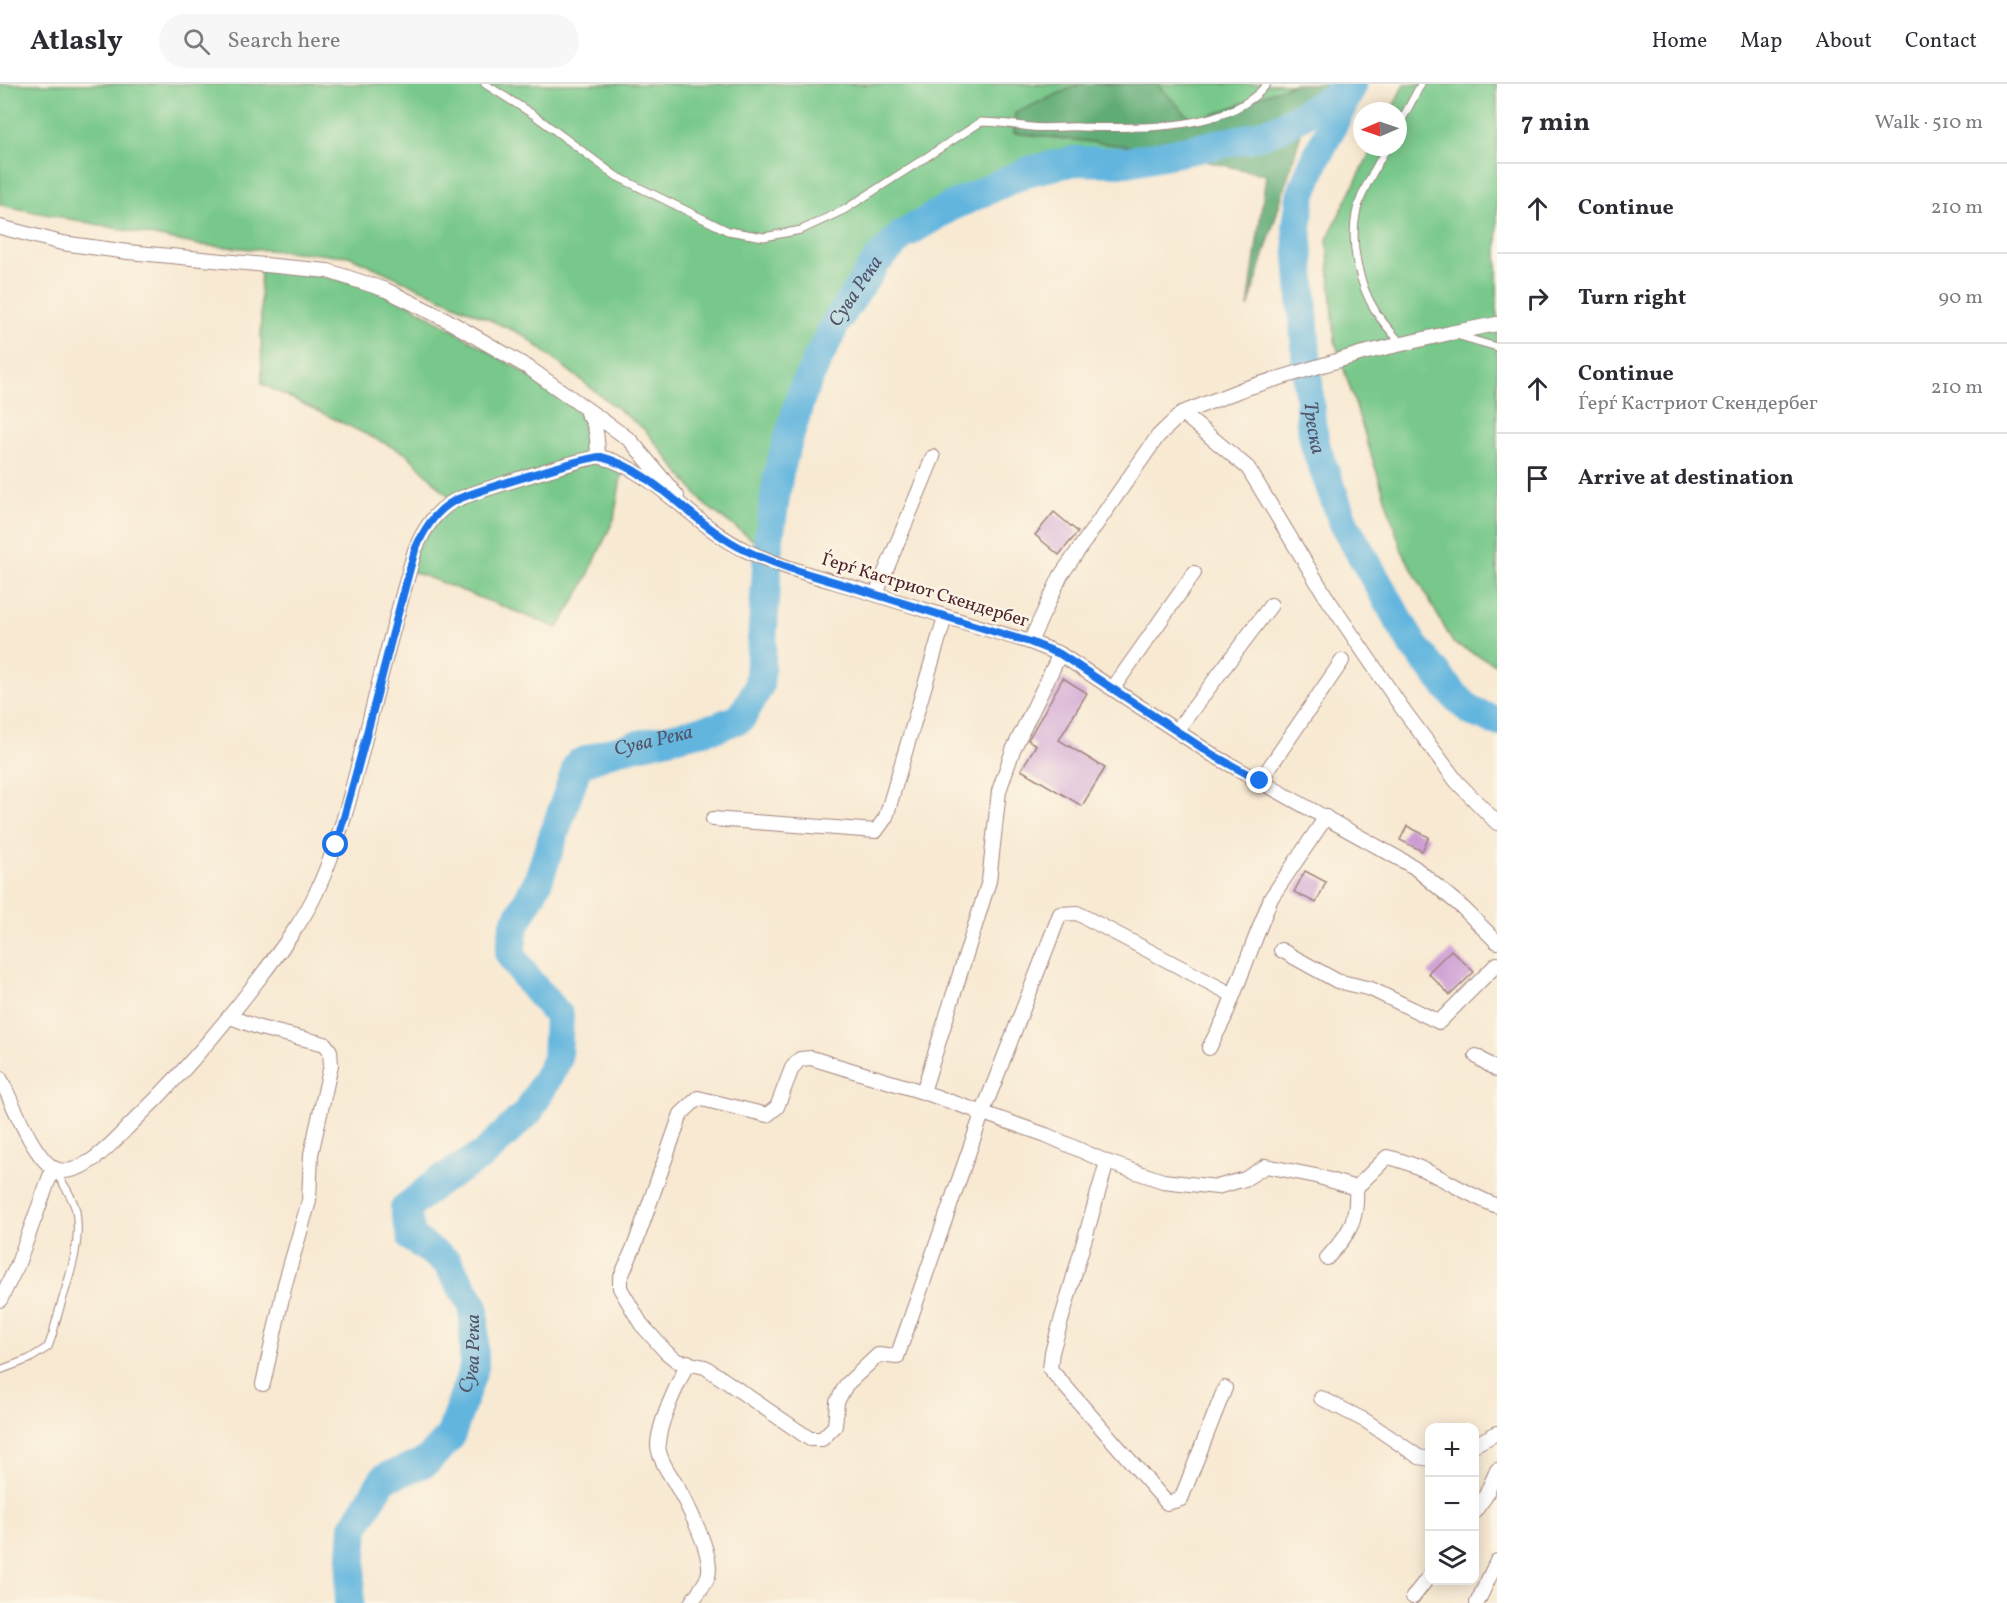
<!DOCTYPE html>
<meta charset="utf-8">
<style>
body{margin:0;font-family:Vollkorn,serif;background:#f7f7f7;color:#2b2b33}
.controls{position:absolute;right:18px;bottom:18px;display:grid;overflow:hidden;border-radius:12px;box-shadow:0 3px 15px #0003}
.controls button{width:54px;height:54px;display:grid;place-items:center;padding:0;border:0;border-bottom:2px solid #e1e1e2;background:#fff;color:#2b2b33;font:30px sans-serif}
.compass{position:absolute;left:1353px;top:18px;width:54px;height:54px;border-radius:50%;background:#fff;box-shadow:0 3px 15px #0003;rotate:268deg}
.stop{position:absolute;width:18px;height:18px;margin:-14px;border:4px solid #1a73e8;border-radius:50%;background:#fff}
.stop.end{background:#1a73e8;border-color:#fff;box-shadow:0 2px 6px #0008}
.list{margin:0;padding:0;list-style:none}
h2{display:flex;justify-content:space-between;align-items:center;height:78px;margin:0;padding:0 24px;font-size:26px}
h2 small{font-size:20px;font-weight:400;color:#7c7c81}
.list li{display:grid;grid-template-columns:39px 1fr auto;gap:18px;align-items:center;box-sizing:border-box;height:90px;padding:0 24px;border-top:2px solid #e1e1e2}
.list b{display:block;font-size:22px;white-space:nowrap}
.list p{margin:0;font-size:20px;white-space:nowrap;color:#7c7c81}
.list em{font-size:20px;font-style:normal;color:#7c7c81}
.icon{flex:none;width:33px;height:33px;fill:none;stroke:currentColor;stroke-width:2;stroke-linecap:round;stroke-linejoin:round}
.map{position:relative;flex:none;width:1497px;height:1519px;overflow:hidden}
header{display:flex;align-items:center;gap:36px;box-sizing:border-box;height:84px;padding:0 30px;background:#fff;border-bottom:2px solid #e1e1e2}
header strong{font-size:28px}
nav{display:flex;gap:33px;margin-inline-start:auto;font-size:21px}
.search{width:420px;height:54px;background:#f7f7f7;display:flex;align-items:center;gap:15px;box-sizing:border-box;padding:0 21px;border-radius:33px;color:#7c7c81;font-size:22px}
main{display:flex}
aside{flex:1;background:#fff}
.map>svg:first-child{display:block}
.green{fill:#77c88a;stroke:#60745a;stroke-width:1.5}
.forest{fill:#61ac76;stroke:#566650;stroke-width:1.5}
.lines{fill:none;stroke-linecap:round;stroke-linejoin:round}
.river{stroke:#62b5de;stroke-width:30}
.building{fill:#ca9ad3}
.lane-casing{stroke:#a1847e;stroke-width:9}
.street-casing{stroke:#a1847e;stroke-width:16}
.lane{stroke:#fff;stroke-width:7}
.street{stroke:#fff;stroke-width:14}
.route{stroke:#1a73e8;stroke-width:8}
.labels{text-anchor:middle;dominant-baseline:central;stroke-width:5;stroke-linejoin:round;paint-order:stroke}
.street-label{font-size:18px;fill:#4a1f2b;stroke:#fcf5e5}
.water-label{font-size:20px;font-style:italic;fill:#52546a;stroke:#fcf5e5}
</style>
<header>
<strong>Atlasly</strong>
<div class="search"><svg class="icon" aria-label="search" viewBox="0 0 24 24"><circle cx="10" cy="10" r="6"/><path d="M15 15l6 6"/></svg>Search here</div>
<nav><a>Home</a><a>Map</a><a>About</a><a>Contact</a></nav>
</header>
<main>
<div class="map">
<svg width="1497" height="1519" viewBox="0 0 1497 1519">
<rect width="100%" height="100%" fill="#fcf5e5"/>
<filter id="ink" filterUnits="userSpaceOnUse"><feTurbulence type="fractalNoise" baseFrequency=".0167" numOctaves="2"/><feDisplacementMap in="SourceGraphic" scale="12" xChannelSelector="R" yChannelSelector="G"/><feConvolveMatrix kernelMatrix="1 2 1 2 8 2 1 2 1" color-interpolation-filters="sRGB"/></filter>
<filter id="wash" filterUnits="userSpaceOnUse"><feTurbulence type="fractalNoise" baseFrequency=".008" numOctaves="4" result="noise"/><feDisplacementMap in="SourceGraphic" scale="24" xChannelSelector="R" yChannelSelector="G"/><feGaussianBlur stdDeviation="1.35" result="paint"/><feColorMatrix in="noise" values="0 0 0 0 0 0 0 0 0 0 0 0 0 0 0 0 0 1.4 0 .05"/><feComposite in="paint" operator="in"/></filter>
<g filter="url(#wash)">
<rect width="100%" height="100%" fill="#f8e9d2"/>
<g class="green">
<polygon points="0,0 1319,0 1231,60 1100,78 963,107 882,176 827,262 784,390 764,464 705,421 646,347 523,251 349,172 199,161 0,121"/>
<polygon points="1404,0 1497,0 1497,581 1453,559 1402,467 1335,257 1327,155 1373,63 1398,63 1398,27 1391,27"/>
<polygon points="260,179 386,206 581,322 598,372 623,381 614,435 583,502 558,544 409,486 415,466 453,417 407,370 262,300"/>
</g>
<polygon class="forest" points="1080,0 1157,0 1194,38 1293,0 1325,0 1306,33 1248,224 1266,91 1153,65 1014,49 1015,29"/>
<g class="lines">
<g class="river">
<path id="s1" d="M 1352,2 L 1313,80 L 1301,112 L 1297,143 L 1311,339 L 1316,364 L 1344,440 L 1413,561 L 1455,612 L 1472,628 L 1497,637"/>
<path id="s2" d="M 349,1519 L 354,1443 L 384,1394 L 426,1378 L 450,1353 L 474,1283 L 474,1223 L 447,1178 L 412,1154 L 405,1125 L 436,1099 L 483,1071 L 529,1027 L 557,976 L 559,932 L 528,896 L 510,870 L 514,843 L 538,797 L 578,680 L 612,667 L 717,643 L 741,634 L 759,602 L 769,454 L 779,387 L 803,306 L 836,238 L 877,177 L 901,152 L 950,123 L 1029,87 L 1074,77 L 1127,78 L 1250,54 L 1279,44 L 1350,4"/>
</g>
</g>
<g id="blocks">
<g class="building">
<polygon points="1054,428 1078,448 1059,471 1035,451"/>
<polygon points="1063,594 1087,609 1059,656 1105,684 1082,722 1021,686 1036,661 1028,656"/>
<polygon points="1407,742 1429,753 1422,767 1400,756"/>
<polygon points="1305,787 1326,798 1316,819 1294,808"/>
<polygon points="1451,866 1474,888 1450,911 1428,889"/>
</g>
</g>
</g>
<g filter="url(#ink)">
<use href="#blocks" fill-opacity="0" stroke="#a1847e" stroke-width="1.5"/>
<g class="lines">
<defs>
<g id="lane">
<path d="M 485,0 L 534,31 L 616,92 L 728,147 L 764,153 L 801,146 L 844,126 L 981,38 C 998,38 1014,41 1031,43 C 1047,45 1065,42 1081,43 C 1137,44 1229,48 1267,0"/>
<polyline points="1398,43 1421,0"/>
<path d="M 1387,63 C 1376,84 1361,107 1356,130 C 1350,162 1359,201 1376,228 C 1383,239 1393,250 1402,260"/>
<polyline points="1456,251 1497,263"/>
<path d="M 0,1286 L 29,1275 L 48,1263 L 53,1249 C 62,1209 83,1169 76,1127 C 73,1113 62,1098 54,1086"/>
</g>
<g id="street">
<polyline points="0,143 62,159 128,168 328,187 386,206 445,235 529,284 630,356 677,412"/>
<path d="M 587,329 C 598,341 597,357 598,372"/>
<polyline points="1182,329 1248,384 1325,511 1402,624 1457,698 1497,739"/>
<polyline points="876,510 933,373"/>
<polyline points="1030,558 1061,491 1158,352 1182,329 1243,305 1363,269 1450,249 1497,240"/>
<polyline points="1113,604 1194,489"/>
<polyline points="1177,646 1271,521"/>
<polyline points="1260,697 1342,577"/>
<polyline points="713,735 876,747 886,733 945,533"/>
<polyline points="1281,866 1337,897 1371,905 1439,938 1497,880"/>
<polyline points="1233,911 1077,829 1060,830 982,1030 897,1273 878,1271 846,1301 837,1318 835,1342 822,1355 810,1355 705,1283 677,1277 666,1268 641,1240 620,1204 620,1195 636,1158 681,1030 698,1014 767,1031 777,1023 792,984 800,975 811,974 923,1008 1046,1051 1107,1078 1163,1097 1217,1103 1245,1095 1266,1082 1316,1092 1356,1104"/>
<polyline points="230,933 260,944 325,960 330,967 331,981 311,1070 309,1117 285,1200 263,1300"/>
<polyline points="1209,964 1224,935 1271,814 1326,733"/>
<polyline points="1476,972 1497,986"/>
<path d="M 0,994 C 12,1017 32,1070 52,1083 C 77,1100 114,1057 130,1041 C 178,995 221,945 261,892 C 280,867 303,837 316,809 C 343,751 356,689 372,627 C 385,573 400,520 415,466 C 423,447 435,427 454,417 C 468,410 592,371 601,373 C 654,386 696,443 745,466 C 786,486 831,496 874,510 C 926,526 977,543 1030,558 L 1060,570 L 1213,671 L 1414,783 L 1463,824 L 1497,858"/>
<polyline points="923,1008 989,797 999,707 1013,666 1060,570"/>
<polyline points="1107,1078 1052,1268 1050,1285 1167,1419 1181,1415 1225,1304"/>
<path d="M 1327,1174 C 1349,1150 1358,1137 1356,1104 L 1387,1073 C 1426,1081 1460,1108 1497,1122"/>
<polyline points="0,1216 17,1182 53,1084"/>
<path d="M 688,1278 C 678,1300 659,1337 658,1360 C 658,1371 666,1385 672,1394 C 683,1412 715,1471 708,1492 C 705,1501 696,1511 691,1519"/>
<polyline points="1321,1314 1366,1337 1419,1373 1430,1375"/>
<polyline points="1474,1361 1497,1349"/>
<polyline points="1474,1428 1485,1413 1497,1386"/>
<polyline points="1413,1513 1430,1491"/>
<polyline points="1477,1519 1497,1477"/>
</g>
</defs>
<use href="#lane" class="lane-casing"/>
<use href="#street" class="street-casing"/>
<use href="#lane" class="lane"/>
<use href="#street" class="street"/>
</g>
</g>
<g class="lines" filter="url(#ink)">
<path class="route" d="M 336,761 C 365,663 388,564 415,466 C 423,447 435,427 454,417 C 467,410 592,371 601,373 C 654,386 696,443 745,466 C 786,486 831,496 874,510 C 926,526 977,543 1030,558 L 1060,570 L 1213,671 L 1260,697"/>
</g>
<g class="labels">
<g class="street-label">
<text transform="translate(925 507) rotate(17)">Ѓерѓ Кастриот Скендербег</text>
</g>
<g class="water-label">
<text stroke="none"><textPath href="#s2" startOffset="1634">Сува Река</textPath></text>
<text stroke="none"><textPath href="#s1" startOffset="354">Треска</textPath></text>
<text stroke="none"><textPath href="#s2" startOffset="1094">Сува Река</textPath></text>
<text stroke="none"><textPath href="#s2" startOffset="300">Сува Река</textPath></text>
</g>
</g>
</svg>
<div class="controls">
<button>+</button>
<button>−</button>
<button><svg class="icon" aria-label="layers" viewBox="0 0 24 24"><path d="M12 4l9 5-9 5-9-5zM3 14l9 5 9-5"/></svg></button>
</div>
<svg class="compass" viewBox="-18 -18 36 36"><path d="M0-13l5 13h-10z" fill="#e53935"/><path d="M0 13l5-13h-10z" fill="#7c7c81"/></svg>
<div class="stop" style="left:336px;top:761px"></div>
<div class="stop end" style="left:1260px;top:697px"></div>
</div>
<aside>
<h2>7 min<small>Walk · 510 m</small></h2>
<ul class="list">
<li><svg class="icon" aria-label="ahead" viewBox="0 0 24 24"><path d="M12 20V5M6 11l6-6 6 6"/></svg><div><b>Continue</b></div><em>210 m</em></li>
<li><svg class="icon" aria-label="right" viewBox="0 0 24 24"><path d="M7 20v-9h11M14 6l5 5-5 5"/></svg><div><b>Turn right</b></div><em>90 m</em></li>
<li><svg class="icon" aria-label="ahead" viewBox="0 0 24 24"><path d="M12 20V5M6 11l6-6 6 6"/></svg><div><b>Continue</b><p>Ѓерѓ Кастриот Скендербег</p></div><em>210 m</em></li>
<li><svg class="icon" aria-label="arrive" viewBox="0 0 24 24"><path d="M6 21V4h12l-3 4 3 4H6"/></svg><div><b>Arrive at destination</b></div></li>
</ul>
</aside>
</main>
